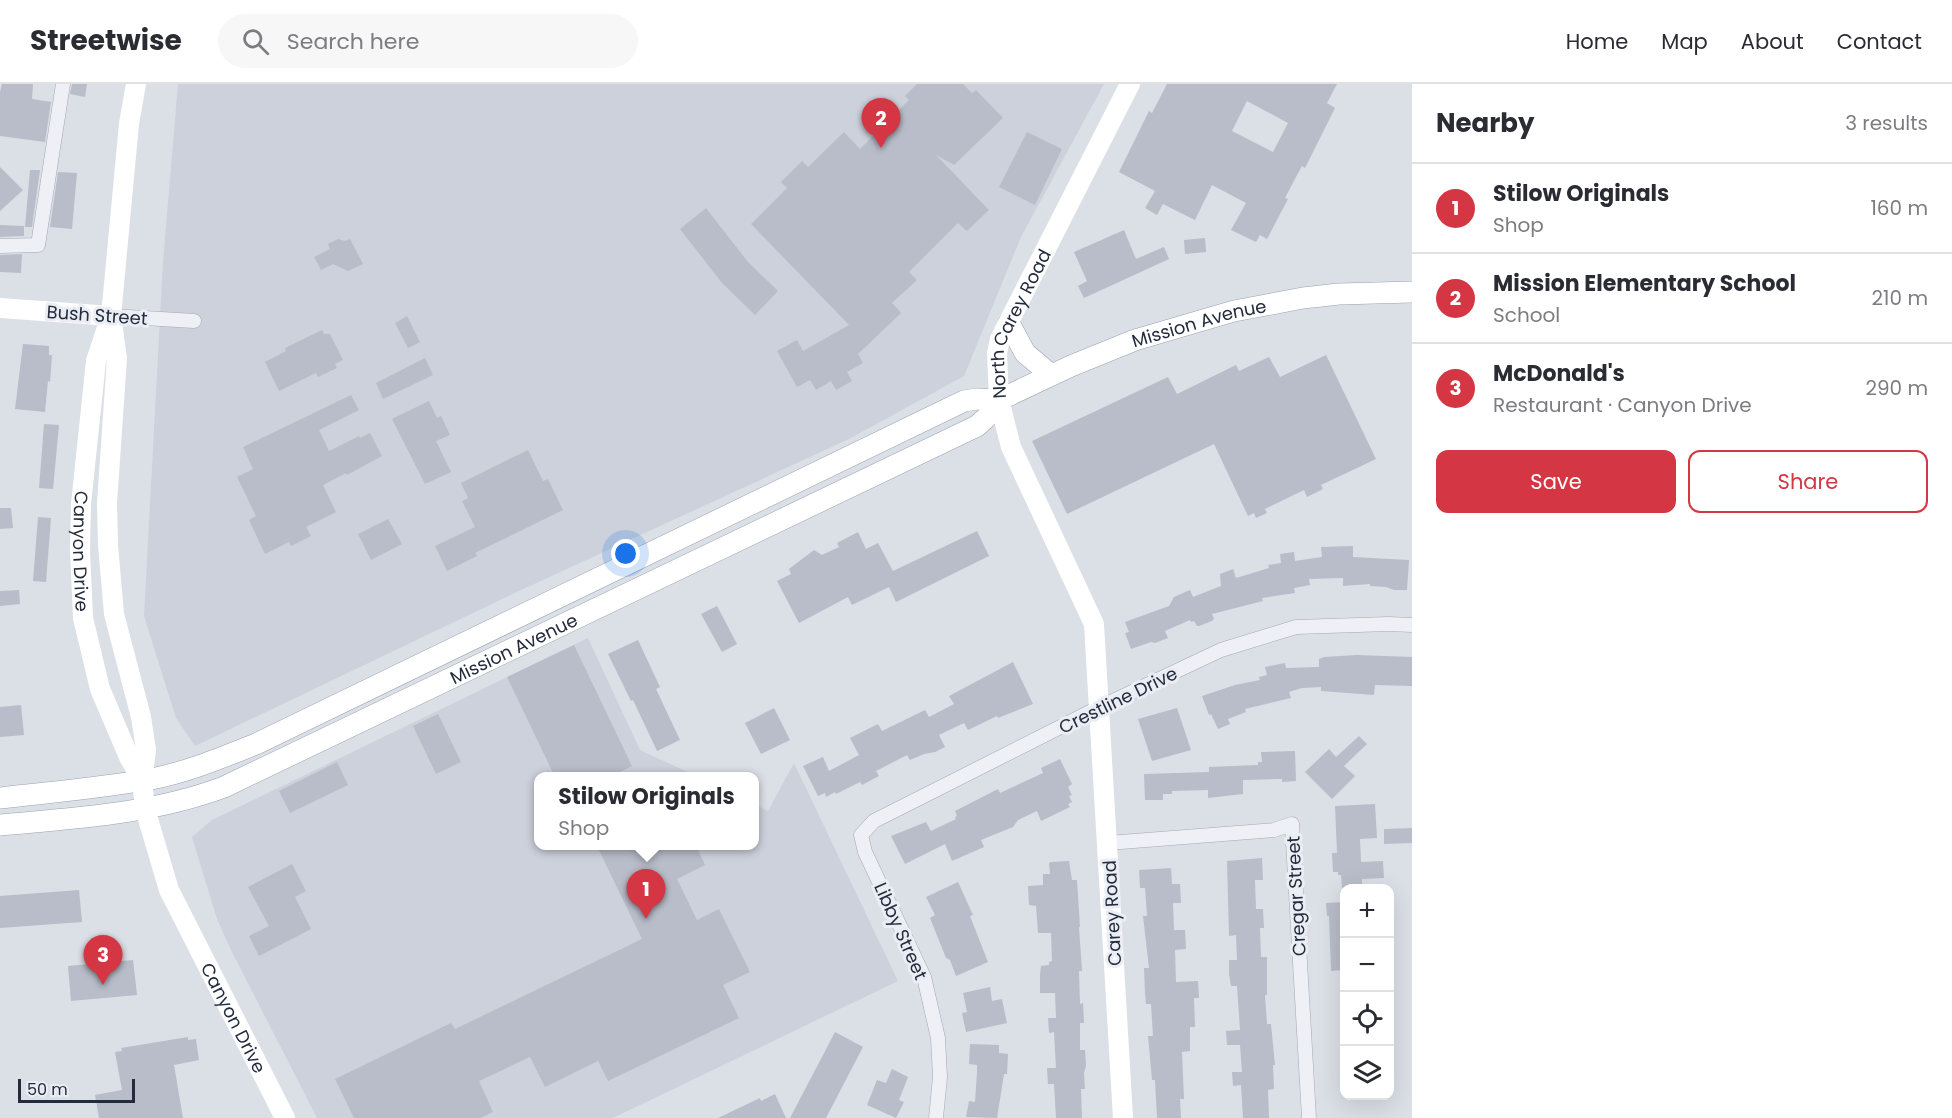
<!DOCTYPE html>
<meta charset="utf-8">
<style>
body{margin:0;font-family:Poppins,sans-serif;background:#f7f7f7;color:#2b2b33}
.controls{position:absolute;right:18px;bottom:18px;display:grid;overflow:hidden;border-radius:12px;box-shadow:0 6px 24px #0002}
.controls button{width:54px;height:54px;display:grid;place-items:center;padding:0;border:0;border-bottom:2px solid #e1e1e2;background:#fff;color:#2b2b33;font:30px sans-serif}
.scale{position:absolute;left:18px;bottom:15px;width:117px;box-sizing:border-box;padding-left:6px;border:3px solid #242b3d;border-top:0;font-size:16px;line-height:21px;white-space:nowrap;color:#242b3d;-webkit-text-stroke:4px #eaeef4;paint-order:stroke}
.you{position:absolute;left:626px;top:470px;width:21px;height:21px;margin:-15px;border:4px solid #fff;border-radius:50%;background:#1a73e8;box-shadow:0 0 0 9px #1a73e833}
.badge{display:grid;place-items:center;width:39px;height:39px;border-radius:50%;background:#d43743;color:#fff;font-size:20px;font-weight:700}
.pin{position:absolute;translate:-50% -50px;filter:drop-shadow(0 2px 3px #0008)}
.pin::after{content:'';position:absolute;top:32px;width:21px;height:18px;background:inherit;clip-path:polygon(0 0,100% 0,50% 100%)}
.popup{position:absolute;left:534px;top:688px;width:225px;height:78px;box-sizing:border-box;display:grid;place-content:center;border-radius:12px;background:#fff;filter:drop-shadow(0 2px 4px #0005);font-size:20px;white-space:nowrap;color:#7c7c81}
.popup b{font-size:22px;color:#2b2b33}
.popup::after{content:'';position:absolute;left:50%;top:100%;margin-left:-12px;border:12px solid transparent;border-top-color:#fff}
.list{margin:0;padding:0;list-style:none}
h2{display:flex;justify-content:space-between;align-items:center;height:78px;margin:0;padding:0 24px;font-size:26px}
h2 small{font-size:20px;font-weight:400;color:#7c7c81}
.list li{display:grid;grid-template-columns:39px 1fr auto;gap:18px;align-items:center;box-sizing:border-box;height:90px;padding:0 24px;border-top:2px solid #e1e1e2}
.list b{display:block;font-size:22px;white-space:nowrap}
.list p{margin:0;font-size:20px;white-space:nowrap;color:#7c7c81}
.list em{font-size:20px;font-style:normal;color:#7c7c81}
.actions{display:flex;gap:12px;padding:18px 24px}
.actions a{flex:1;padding:14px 0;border:2px solid #d43743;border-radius:12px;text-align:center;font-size:21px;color:#d43743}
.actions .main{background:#d43743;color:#fff}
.icon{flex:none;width:33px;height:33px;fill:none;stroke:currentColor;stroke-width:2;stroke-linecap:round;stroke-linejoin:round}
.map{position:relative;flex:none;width:1412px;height:1034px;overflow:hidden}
header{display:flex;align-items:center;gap:36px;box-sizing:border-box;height:84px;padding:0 30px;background:#fff;border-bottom:2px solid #e1e1e2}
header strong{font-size:28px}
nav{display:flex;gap:33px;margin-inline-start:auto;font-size:21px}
.search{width:420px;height:54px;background:#f7f7f7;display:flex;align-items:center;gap:15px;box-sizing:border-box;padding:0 21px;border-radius:33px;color:#7c7c81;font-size:22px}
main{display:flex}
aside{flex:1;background:#fff}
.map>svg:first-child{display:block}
.built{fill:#cdd1db}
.building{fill:#b8bdc9;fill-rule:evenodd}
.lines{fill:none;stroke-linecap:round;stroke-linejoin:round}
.street-casing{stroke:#a4a9b3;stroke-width:15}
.primary-casing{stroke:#9aa2b3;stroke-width:22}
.street{stroke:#eef0f5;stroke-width:14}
.secondary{stroke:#fff;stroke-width:20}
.primary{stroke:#fff;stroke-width:21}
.labels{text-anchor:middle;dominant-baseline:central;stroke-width:6;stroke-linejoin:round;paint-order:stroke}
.street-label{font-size:18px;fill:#242b3d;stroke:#eaeef4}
</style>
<header>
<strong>Streetwise</strong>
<div class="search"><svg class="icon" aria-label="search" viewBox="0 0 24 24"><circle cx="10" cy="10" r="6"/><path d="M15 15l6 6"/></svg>Search here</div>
<nav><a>Home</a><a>Map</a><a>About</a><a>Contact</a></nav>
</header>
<main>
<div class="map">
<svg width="1412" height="1034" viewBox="0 0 1412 1034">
<rect width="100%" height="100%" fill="#dbdfe6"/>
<g class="built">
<polygon points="178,0 1104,0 1021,153 964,292 849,355 519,507 195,662 176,634 144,532 163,178"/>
<polygon points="588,554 640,666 696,692 538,692 538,762 754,762 754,720 768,727 794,679 898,897 613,1034 317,1034 231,866 217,835 192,753 212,736"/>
</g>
<g class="building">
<polygon points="2,0 33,0 32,15 51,18 45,58 0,52 0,8"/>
<polygon points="72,0 87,0 85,13 70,10"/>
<polygon points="917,0 963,0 972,9 976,6 1003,34 954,81 936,71 989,126 967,147 958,139 909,188 917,196 892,219 901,229 858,270 863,279 847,288 852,297 836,306 831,297 816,306 810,296 797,303 777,267 797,256 803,267 849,241 751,140 787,104 781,98 802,77 808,83 844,48 860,65 909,16 905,12"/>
<path d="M 1167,0 L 1337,0 L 1327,19 L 1335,24 L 1305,84 L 1302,82 L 1296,93 L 1285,114 L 1288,115 L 1267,155 L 1260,151 L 1256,158 L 1231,146 L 1246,119 L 1212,101 L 1195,136 L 1163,120 L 1157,131 L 1145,124 L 1155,107 L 1119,88 L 1149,27 L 1152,29 ZM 1247,17 L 1288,39 L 1273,68 L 1232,47 Z"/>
<polygon points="1027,48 1062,65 1035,121 999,103"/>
<polygon points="0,83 23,106 0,127"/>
<polygon points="30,86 40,86 32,143 25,143"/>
<polygon points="58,88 77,89 72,145 50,143"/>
<polygon points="706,124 748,178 778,207 755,231 722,199 680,145"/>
<polygon points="0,141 24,142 24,152 0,153"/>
<polygon points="1124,146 1136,175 1164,163 1169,175 1084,214 1078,202 1087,197 1074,168"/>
<polygon points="1205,154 1206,168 1185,170 1184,156"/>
<polygon points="338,155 345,157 350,155 363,180 348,187 333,180 321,186 314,173 330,165 328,160"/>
<polygon points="22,170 21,189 0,188 0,171"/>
<polygon points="407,232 420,258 408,264 395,239"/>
<polygon points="322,246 324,250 330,250 343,276 335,280 337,284 318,293 316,289 279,307 265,278 286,267 285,264"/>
<polygon points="23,260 49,262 49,271 52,271 50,298 48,297 45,328 15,325"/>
<polygon points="1326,271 1376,375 1321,401 1323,405 1307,413 1304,406 1265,425 1267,429 1256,434 1254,429 1248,432 1214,360 1067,430 1032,357 1168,293 1177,310 1236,281 1239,287 1269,273 1280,293"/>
<polygon points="425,274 433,291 383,315 376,299"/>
<polygon points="351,311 359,326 319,346 329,367 359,352 360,354 370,349 382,372 347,391 346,389 323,401 336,428 306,443 311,452 291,462 289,458 265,470 249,436 256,432 237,393 253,385 243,363"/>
<polygon points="429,317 437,334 441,332 450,351 436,357 451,388 425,400 392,335"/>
<polygon points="44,340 59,341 53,405 39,404"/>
<polygon points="528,366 543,397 548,395 563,426 475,469 477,472 447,487 435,462 475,443 462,417 468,414 461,399"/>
<polygon points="0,424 11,424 13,444 0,445"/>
<polygon points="38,433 51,434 46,498 33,497"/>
<polygon points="388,435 402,460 371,476 358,450"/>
<polygon points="977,447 989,472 896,518 889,503 852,521 848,513 799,539 777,497 791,490 789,485 814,466 822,471 839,463 837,459 858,448 866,465 878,459 893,487"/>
<polygon points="1353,462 1353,473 1409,476 1407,506 1394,506 1386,503 1370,502 1370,500 1343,502 1343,494 1309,495 1310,501 1294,504 1295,509 1262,514 1263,517 1212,530 1214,535 1212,537 1199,542 1197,542 1194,537 1191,538 1190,536 1165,547 1168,554 1155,559 1151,558 1131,565 1125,549 1129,548 1125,538 1169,522 1174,513 1190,506 1193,513 1221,502 1220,490 1233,485 1236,494 1269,484 1268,481 1281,479 1280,470 1294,468 1295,477 1322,473 1321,463"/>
<polygon points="19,506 20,520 0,522 0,507"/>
<polygon points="717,522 737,560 722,568 701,530"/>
<polygon points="638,556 660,603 656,605 680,656 657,667 633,616 631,617 608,570"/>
<polygon points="574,561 632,682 618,689 620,693 555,693 507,593"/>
<polygon points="1357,571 1412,573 1412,602 1375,601 1374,611 1321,607 1321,603 1302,604 1289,608 1291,614 1245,625 1246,628 1228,635 1230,640 1218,645 1211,630 1209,631 1202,612 1235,601 1260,596 1259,593 1267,591 1265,583 1285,579 1286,584 1319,583 1319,575 1324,573"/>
<polygon points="1013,578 1033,620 998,634 997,632 968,646 964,639 939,651 945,663 935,668 924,670 910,676 907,671 876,687 879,692 862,701 860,698 836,710 835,708 826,713 825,709 818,712 803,682 823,673 829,687 859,671 850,654 878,640 882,647 925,626 929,633 954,620 949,612"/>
<polygon points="21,621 24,651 0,653 0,623"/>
<polygon points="774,624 790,656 761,670 745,639"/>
<polygon points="1177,624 1191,666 1152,677 1138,635"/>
<polygon points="438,630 461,678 436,690 413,642"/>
<polygon points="1359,652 1367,660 1344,682 1355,692 1332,715 1305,688 1329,665 1336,673"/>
<polygon points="1295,667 1296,697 1282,698 1282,695 1243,696 1243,710 1208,714 1208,706 1172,707 1172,710 1163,710 1163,716 1145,716 1144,690 1209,688 1209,683 1258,681 1258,678 1262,678 1261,668"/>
<polygon points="1060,675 1072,700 1068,703 1072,711 1069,712 1072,718 1068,720 1070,723 1041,737 1037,727 1018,736 1013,743 981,756 984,763 952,777 945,760 905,780 891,752 926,738 931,747 956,735 955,733 957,732 955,727 998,705 1000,709 1043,689 1041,684"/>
<polygon points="337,678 348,701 290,729 279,707"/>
<polygon points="1375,720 1377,754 1360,755 1361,778 1383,777 1384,794 1362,795 1362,801 1360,801 1360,804 1342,804 1341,791 1338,791 1338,788 1333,788 1332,769 1337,769 1335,722"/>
<polygon points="1412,744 1412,759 1384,760 1384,745"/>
<polygon points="597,762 696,762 705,781 677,795 697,836 719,825 750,888 723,901 739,934 608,997 598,977 545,1003 530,973 479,997 493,1028 480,1034 354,1034 335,995 451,939 455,945 642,855"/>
<polygon points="1262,774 1263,796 1255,796 1256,825 1263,825 1264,844 1260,844 1261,873 1267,873 1267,911 1265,911 1267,940 1271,940 1275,981 1273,981 1274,1005 1268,1006 1269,1034 1243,1034 1241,1001 1233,1002 1232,988 1242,988 1240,961 1227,961 1226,947 1240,946 1237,902 1231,902 1229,890 1229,876 1237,876 1236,851 1229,852 1227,777"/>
<polygon points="1069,777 1072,796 1077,796 1080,843 1079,843 1082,887 1079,887 1080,920 1083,919 1084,939 1080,939 1080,966 1085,966 1086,982 1084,989 1085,1005 1081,1005 1082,1034 1056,1034 1054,1000 1048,1000 1047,984 1056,984 1054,948 1049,949 1048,934 1056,934 1055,909 1040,909 1040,890 1041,882 1049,881 1049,878 1052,877 1051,849 1038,849 1036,822 1029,821 1028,802 1043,801 1043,790 1050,790 1049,779 1051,778"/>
<polygon points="292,780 306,807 295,813 311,845 259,872 249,852 269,842 248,803"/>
<polygon points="1171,784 1172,800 1180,800 1181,819 1173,819 1174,846 1185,846 1186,865 1175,866 1176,898 1198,897 1199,914 1194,914 1195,943 1190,943 1190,967 1182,968 1184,1015 1180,1015 1181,1034 1157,1034 1155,996 1152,996 1148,952 1153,952 1151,920 1146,920 1145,909 1144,884 1149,884 1143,832 1147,832 1145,804 1140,804 1139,786"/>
<polygon points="958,798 973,831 970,832 988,878 956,892 950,876 946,874 930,834 935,831 926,813"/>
<polygon points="79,806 82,838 0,844 0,812"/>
<polygon points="1344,818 1344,886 1331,887 1329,832 1327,832 1326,819"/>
<polygon points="133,876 137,911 71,917 68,882"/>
<polygon points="990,903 992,917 1002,915 1007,939 966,948 962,929 967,928 963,909"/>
<polygon points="835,948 863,963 826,1034 790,1034"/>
<polygon points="188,953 188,956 196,955 199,976 174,981 183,1034 99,1034 95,1011 122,1006 115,968 122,967 121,964"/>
<polygon points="970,960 999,961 999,969 1008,970 1007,990 1004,990 997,1034 966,1033 969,1017 975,1018 977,988 977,981 969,980"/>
<polygon points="892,985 908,993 899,1016 904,1018 896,1034 867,1021 877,996 886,999"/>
<polygon points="775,1010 786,1034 718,1034 760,1014 761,1017"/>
</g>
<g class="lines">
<defs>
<g id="street">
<polyline points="0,162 38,161 63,0"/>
<polyline points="111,232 194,237"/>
<polyline points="1108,759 1274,746 1292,740 1309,1034"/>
<polyline points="936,1034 940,993 938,954 924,893 865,768 861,751 874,737 1098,624 1221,566 1296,543 1389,540 1412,541"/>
</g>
<g id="primary">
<polyline points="1009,239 1025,269 1051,291"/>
<path id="s4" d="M 0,714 C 52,708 104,704 156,694 C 190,687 223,673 256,660 L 964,317 L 977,315 L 999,316 L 1071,282 L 1135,256 L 1234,227 L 1303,214 L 1339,210 L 1412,208"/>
<path id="s5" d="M 0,741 C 76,734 152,730 224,703 L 977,342 L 987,333 L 999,316"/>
</g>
</defs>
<use href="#street" class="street-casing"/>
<use href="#primary" class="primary-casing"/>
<use href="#street" class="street"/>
<g class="secondary">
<path id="s1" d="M 136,0 L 129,40 L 111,232 L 96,277 L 81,420 L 80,467 L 83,534 L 100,605 L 129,673 L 142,696"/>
<polyline points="0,224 111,232"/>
<path id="s2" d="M 111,232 L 117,274 L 107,419 L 108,461 L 114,530 L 141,633 L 146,666 L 142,696 L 145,725 L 169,806 L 285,1034"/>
<path id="s3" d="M 1123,1034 L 1094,540 L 1011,363 L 999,316 L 997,269 L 1000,255 L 1130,0"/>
</g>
<use href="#primary" class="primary"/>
</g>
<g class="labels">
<g class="street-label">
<text transform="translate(97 231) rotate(4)">Bush Street</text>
<text stroke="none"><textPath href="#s4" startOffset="1300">Mission Avenue</textPath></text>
<text stroke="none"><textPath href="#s3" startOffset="820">North Carey Road</textPath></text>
<text stroke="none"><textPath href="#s1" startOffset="472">Canyon Drive</textPath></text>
<text stroke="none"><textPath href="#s5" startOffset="549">Mission Avenue</textPath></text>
<text transform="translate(1118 616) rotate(-26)">Crestline Drive</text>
<text transform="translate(1296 812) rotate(-93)">Cregar Street</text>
<text transform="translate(1112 829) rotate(-93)">Carey Road</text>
<text transform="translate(901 847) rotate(66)">Libby Street</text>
<text stroke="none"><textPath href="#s2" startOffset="726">Canyon Drive</textPath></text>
</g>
</g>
</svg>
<div class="controls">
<button>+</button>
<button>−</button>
<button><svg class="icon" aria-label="locate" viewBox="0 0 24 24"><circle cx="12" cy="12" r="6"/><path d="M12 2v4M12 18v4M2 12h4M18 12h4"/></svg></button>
<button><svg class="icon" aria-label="layers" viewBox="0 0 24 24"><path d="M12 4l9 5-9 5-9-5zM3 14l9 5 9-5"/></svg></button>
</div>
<div class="scale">50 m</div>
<div class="you"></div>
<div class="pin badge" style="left:646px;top:835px">1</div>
<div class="popup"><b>Stilow Originals</b>Shop</div>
<div class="pin badge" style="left:881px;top:64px">2</div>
<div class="pin badge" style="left:103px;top:901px">3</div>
</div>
<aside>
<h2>Nearby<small>3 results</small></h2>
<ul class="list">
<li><span class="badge">1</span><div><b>Stilow Originals</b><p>Shop</p></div><em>160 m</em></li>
<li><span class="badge">2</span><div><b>Mission Elementary School</b><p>School</p></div><em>210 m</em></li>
<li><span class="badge">3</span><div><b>McDonald's</b><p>Restaurant · Canyon Drive</p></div><em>290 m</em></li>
</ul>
<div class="actions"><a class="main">Save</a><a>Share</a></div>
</aside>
</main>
